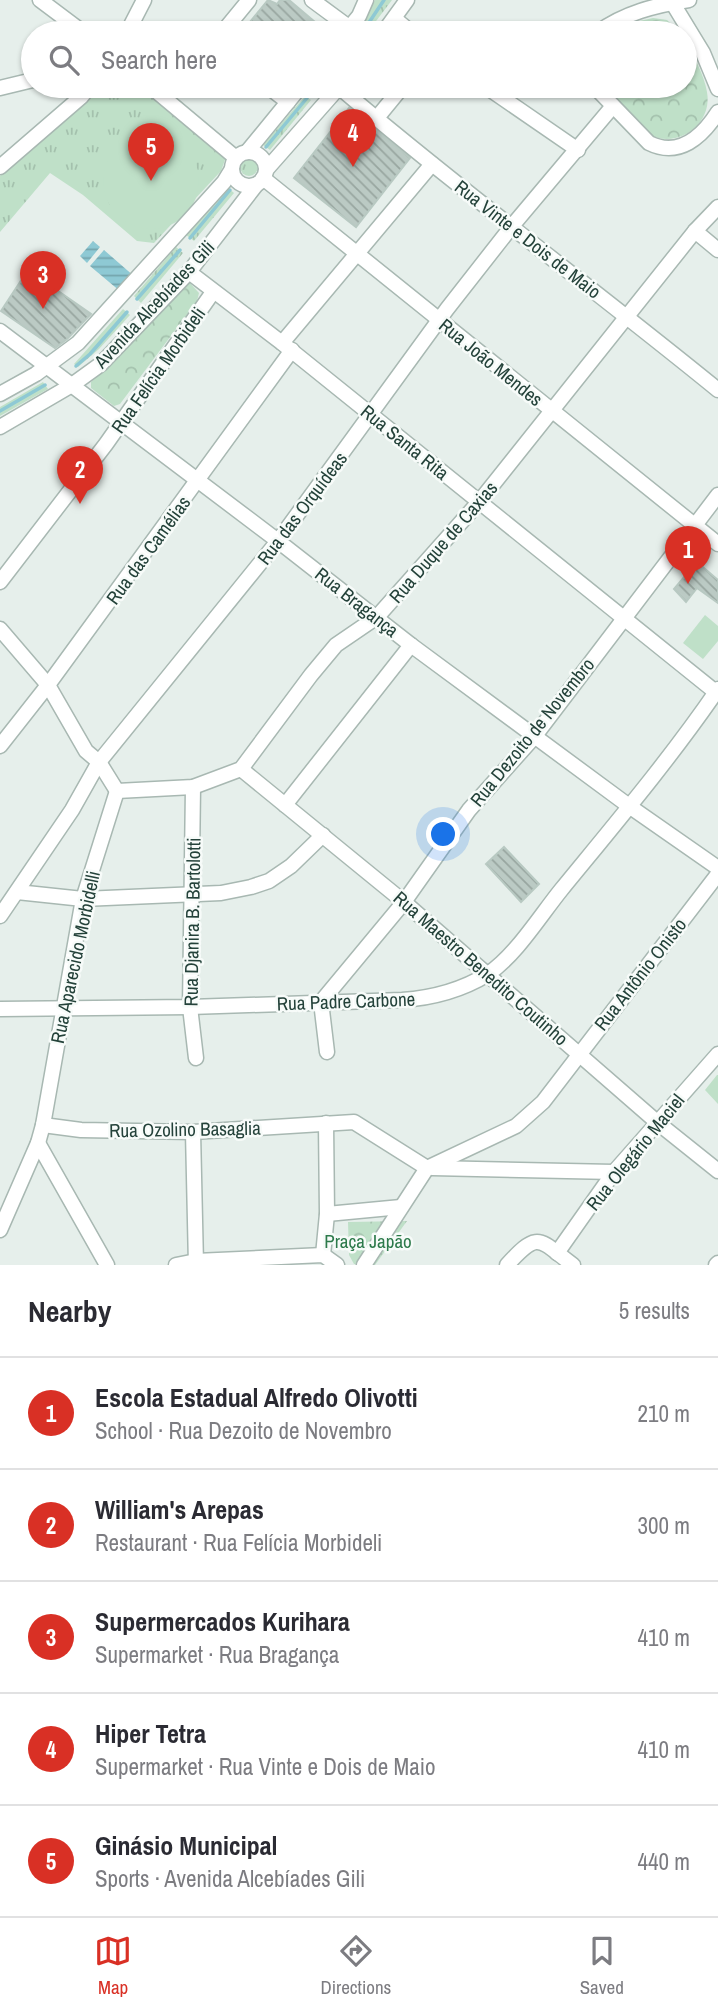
<!DOCTYPE html>
<meta charset="utf-8">
<style>
body{margin:0;font-family:"Archivo Narrow",sans-serif;background:#f7f7f7;color:#2b2b33}
.you{position:absolute;left:444px;top:835px;width:24px;height:24px;margin:-18px;border:5px solid #fff;border-radius:50%;background:#1a73e8;box-shadow:0 0 0 10px #1a73e833}
.badge{display:grid;place-items:center;width:46px;height:46px;border-radius:50%;background:#d93025;color:#fff;font-size:23px;font-weight:700}
.pin{position:absolute;translate:-50% -58px;filter:drop-shadow(0 2px 4px #0008)}
.pin::after{content:'';position:absolute;top:37px;width:24px;height:21px;background:inherit;clip-path:polygon(0 0,100% 0,50% 100%)}
.list{margin:0;padding:0;list-style:none}
h2{display:flex;justify-content:space-between;align-items:center;height:91px;margin:0;padding:0 28px;font-size:30px}
h2 small{font-size:23px;font-weight:400;color:#7c7c81}
.list li{display:grid;grid-template-columns:46px 1fr auto;gap:21px;align-items:center;box-sizing:border-box;height:112px;padding:0 28px;border-top:2px solid #e1e1e2}
.list b{display:block;font-size:26px;white-space:nowrap}
.list p{margin:0;font-size:23px;white-space:nowrap;color:#7c7c81}
.list em{font-size:23px;font-style:normal;color:#7c7c81}
.icon{flex:none;width:38px;height:38px;fill:none;stroke:currentColor;stroke-width:2;stroke-linecap:round;stroke-linejoin:round}
.map{position:relative;flex:none;width:718px;height:1265px;overflow:hidden}
.search{position:absolute;background:#fff;box-shadow:0 2px 5px #0004;left:21px;right:21px;top:21px;height:77px;display:flex;align-items:center;gap:18px;box-sizing:border-box;padding:0 24px;border-radius:38px;color:#7c7c81;font-size:26px}
.sheet{height:651px;background:#fff}
nav{display:flex;justify-content:space-around;align-items:center;box-sizing:border-box;height:98px;border-top:2px solid #e1e1e2;background:#fff;font-size:19px;color:#7c7c81}
nav a{display:grid;justify-items:center;gap:4px}
nav .on{color:#d93025}
.map>svg:first-child{display:block}
.grass{fill:url(#grass-tufts)}
.park{fill:url(#park-crowns)}
.garden{fill:#bfe0c8}
.water{fill:url(#water-rules)}
.lines{fill:none;stroke-linecap:round;stroke-linejoin:round}
.stream{stroke:#8ec9d4;stroke-width:3.5}
.building{fill:url(#building-back-hatch);stroke:#b8c9c2;stroke-width:2}
.minor-casing{stroke:#a8b8b2;stroke-width:17}
.minor{stroke:#fff;stroke-width:14}
.labels{text-anchor:middle;dominant-baseline:central;stroke-width:5;stroke-linejoin:round;paint-order:stroke}
.street-label{font-size:19px;fill:#24423a;stroke:#f7fbf9}
.park-label{font-size:19px;fill:#2d7a4b;stroke:#f7fbf9}
</style>
<div class="map">
<svg width="718" height="1265" viewBox="0 0 718 1265">
<defs>
<pattern id="grass-tufts" width="24" height="20" patternUnits="userSpaceOnUse" patternTransform="scale(1.75)"><rect width="24" height="20" fill="#bfe0c8"/><path d="M3 7l-1-3M5 7V3M7 7l1-3M15 17l-1-3M17 17v-4M19 17l1-3" fill="none" stroke="#a4c1ad"/></pattern>
<pattern id="park-crowns" width="20" height="18" patternUnits="userSpaceOnUse" patternTransform="scale(1.75)"><rect width="20" height="18" fill="#bfe0c8"/><path d="M2 6a3 3 0 1 1 6 0M12 15a3 3 0 1 1 6 0" fill="none" stroke="#a4c1ad"/></pattern>
<pattern id="water-rules" width="6" height="5" patternUnits="userSpaceOnUse" patternTransform="scale(1.75)"><rect width="6" height="5" fill="#8ec9d4"/><path d="M0 2.5h6" fill="none" stroke="#74a5ad"/></pattern>
<pattern id="building-back-hatch" width="6" height="6" patternUnits="userSpaceOnUse" patternTransform="scale(1.75)"><rect width="6" height="6" fill="#bbcac4"/><path d="M-1 5l2 2M0 0l6 6M5-1l2 2" fill="none" stroke="#98a6a0"/></pattern>
</defs>
<rect width="100%" height="100%" fill="#e6efeb"/>
<g class="grass">
<polygon points="375,0 392,0 367,33 357,33"/>
<polygon points="100,86 137,86 226,157 221,171 154,243 137,241 83,195 50,173 0,232 0,176 74,113"/>
<polygon points="305,96 311,100 270,150 263,145"/>
<circle cx="249" cy="167" r="9"/>
<polygon points="227,187 234,193 194,241 186,235"/>
<polygon points="176,247 183,253 141,303 134,296"/>
<polygon points="123,309 130,315 99,349 78,367 74,364"/>
<polygon points="43,382 48,389 0,416 0,407"/>
</g>
<g class="park">
<polygon points="653,18 667,20 680,33 611,33 635,22"/>
<path d="M 685,41 C 694,56 704,75 707,92 C 713,124 678,149 650,135 L 601,86 L 685,86 Z"/>
<polygon points="189,282 199,293 197,301 120,404 114,406 91,388 91,382 121,354 179,284"/>
<polygon points="407,1221 375,1265 354,1264 349,1255 348,1222"/>
</g>
<g class="garden">
<circle cx="151" cy="181" r="48"/>
<polygon points="705,615 718,626 718,641 703,659 683,643"/>
<polygon points="717,1075 718,1075 718,1104 705,1090"/>
</g>
<g class="water">
<polygon points="93,241 100,247 87,263 80,256"/>
<polygon points="104,250 135,277 121,292 90,266"/>
</g>
<g class="lines">
<g class="stream">
<polyline points="362,33 384,0"/>
<polyline points="266,147 307,98"/>
<polyline points="190,238 230,190"/>
<polyline points="137,299 180,250"/>
<polyline points="76,366 90,354 127,312"/>
<polyline points="0,411 45,385"/>
</g>
</g>
<g class="building">
<polygon points="268,0 277,4 280,0 289,0 316,23 308,33 241,33"/>
<polygon points="349,108 410,158 356,227 294,178"/>
<polygon points="28,270 91,314 67,339 55,348 1,311"/>
<polygon points="697,562 718,580 718,603 697,588 686,602 674,589"/>
<polygon points="504,847 539,884 521,902 486,864"/>
</g>
<g class="lines">
<defs>
<g id="minor">
<polyline points="40,0 84,33"/>
<polyline points="312,0 350,28"/>
<polyline points="672,2 703,53 718,89"/>
<polyline points="395,19 412,33"/>
<polyline points="127,33 144,0"/>
<polyline points="222,33 249,0"/>
<polyline points="345,33 359,16 366,0"/>
<polyline points="383,33 407,0"/>
<path d="M 597,33 C 624,13 656,5 689,0"/>
<polyline points="150,86 236,158"/>
<polyline points="267,86 288,102"/>
<polyline points="485,86 578,150"/>
<path d="M 594,86 L 649,143 C 679,158 702,137 718,112"/>
<path d="M 339,87 C 462,192 593,288 718,390"/>
<polyline points="0,88 33,80"/>
<polyline points="376,119 403,86"/>
<circle cx="249" cy="169" r="17"/>
<polyline points="247,152 301,86"/>
<polyline points="0,167 81,97 90,86"/>
<polyline points="266,170 340,86"/>
<polyline points="263,178 718,544"/>
<polyline points="695,231 718,250"/>
<polyline points="189,272 282,343 718,694"/>
<polyline points="0,331 278,541 411,645 629,806 718,868"/>
<polyline points="282,343 432,164"/>
<polyline points="0,394 36,374 78,343 224,182 232,169"/>
<polyline points="0,427 72,385 101,364 189,272 256,185"/>
<polyline points="0,582 106,444 213,292"/>
<polyline points="0,629 48,685 86,751 99,762 117,791"/>
<polyline points="0,746 48,685 292,350"/>
<polyline points="241,769 404,902 658,1123 718,1171"/>
<polyline points="193,787 190,1007 196,1058"/>
<polyline points="117,791 193,787 241,769 311,675 336,645 377,617 479,502 695,231 718,207"/>
<polyline points="285,805 411,645"/>
<polyline points="17,892 83,899 221,893 251,887 269,881 291,866 323,835"/>
<polyline points="0,916 72,810 99,762 278,541 447,309 512,226 613,106"/>
<path d="M 0,1009 L 190,1007 L 402,1000 C 432,998 462,990 488,974 C 516,955 540,916 561,890 C 615,824 670,759 718,689"/>
<polyline points="327,1052 321,1002 404,902 469,810 534,737 718,495"/>
<polyline points="43,1125 81,1130 193,1132 354,1122 427,1168"/>
<polyline points="193,1132 196,1265"/>
<polyline points="38,1143 107,1265"/>
<polyline points="427,1168 516,1126 543,1102 718,874"/>
<polyline points="432,1168 614,1172"/>
<polyline points="327,1214 401,1207"/>
<polyline points="0,1230 38,1143 43,1125 83,899 117,791"/>
<polyline points="557,1253 614,1172 718,1054"/>
<polyline points="323,1255 327,1214 326,1123"/>
<polyline points="176,1265 196,1261 323,1255 337,1265"/>
<polyline points="364,1265 427,1168"/>
<path d="M 507,1265 C 539,1230 538,1239 573,1265"/>
<polyline points="716,1265 718,1263"/>
</g>
</defs>
<use href="#minor" class="minor-casing"/>
<use href="#minor" class="minor"/>
</g>
<g class="labels">
<g class="street-label">
<text transform="translate(528 239) rotate(38)">Rua Vinte e Dois de Maio</text>
<text transform="translate(154 304) rotate(-47)">Avenida Alcebíades Gili</text>
<text transform="translate(491 362) rotate(39)">Rua João Mendes</text>
<text transform="translate(158 370) rotate(-55)">Rua Felícia Morbideli</text>
<text transform="translate(405 442) rotate(39)">Rua Santa Rita</text>
<text transform="translate(302 508) rotate(-53)">Rua das Orquídeas</text>
<text transform="translate(443 542) rotate(-49)">Rua Duque de Caxias</text>
<text transform="translate(148 550) rotate(-54)">Rua das Camélias</text>
<text transform="translate(357 602) rotate(38)">Rua Bragança</text>
<text transform="translate(532 732) rotate(-51)">Rua Dezoito de Novembro</text>
<text transform="translate(192 922) rotate(-89)">Rua Djanira B. Bartolotti</text>
<text transform="translate(75 957) rotate(-78)">Rua Aparecido Morbidelli</text>
<text transform="translate(481 968) rotate(41)">Rua Maestro Benedito Coutinho</text>
<text transform="translate(640 974) rotate(-52)">Rua Antônio Onisto</text>
<text transform="translate(346 1001) rotate(-2)">Rua Padre Carbone</text>
<text transform="translate(185 1129) rotate(-1)">Rua Ozolino Basaglia</text>
<text transform="translate(635 1152) rotate(-51)">Rua Olegário Maciel</text>
</g>
<g class="park-label">
<text x="368" y="1241">Praça Japão</text>
</g>
</g>
</svg>
<div class="you"></div>
<div class="pin badge" style="left:688px;top:584px">1</div>
<div class="pin badge" style="left:80px;top:504px">2</div>
<div class="pin badge" style="left:43px;top:309px">3</div>
<div class="pin badge" style="left:353px;top:167px">4</div>
<div class="pin badge" style="left:151px;top:181px">5</div>
<div class="search"><svg class="icon" aria-label="search" viewBox="0 0 24 24"><circle cx="10" cy="10" r="6"/><path d="M15 15l6 6"/></svg>Search here</div>
</div>
<section class="sheet">
<h2>Nearby<small>5 results</small></h2>
<ul class="list">
<li><span class="badge">1</span><div><b>Escola Estadual Alfredo Olivotti</b><p>School · Rua Dezoito de Novembro</p></div><em>210 m</em></li>
<li><span class="badge">2</span><div><b>William's Arepas</b><p>Restaurant · Rua Felícia Morbideli</p></div><em>300 m</em></li>
<li><span class="badge">3</span><div><b>Supermercados Kurihara</b><p>Supermarket · Rua Bragança</p></div><em>410 m</em></li>
<li><span class="badge">4</span><div><b>Hiper Tetra</b><p>Supermarket · Rua Vinte e Dois de Maio</p></div><em>410 m</em></li>
<li><span class="badge">5</span><div><b>Ginásio Municipal</b><p>Sports · Avenida Alcebíades Gili</p></div><em>440 m</em></li>
</ul>
</section>
<nav>
<a class="on"><svg class="icon" aria-label="map" viewBox="0 0 24 24"><path d="M3 6l6-2 6 2 6-2v14l-6 2-6-2-6 2zM9 4v14M15 6v14"/></svg>Map</a>
<a><svg class="icon" aria-label="directions" viewBox="0 0 24 24"><path d="M12 3l9 9-9 9-9-9zM9 14v-3h6M13 9l2 2-2 2"/></svg>Directions</a>
<a><svg class="icon" aria-label="saved" viewBox="0 0 24 24"><path d="M7 4h10v16l-5-4-5 4z"/></svg>Saved</a>
</nav>
